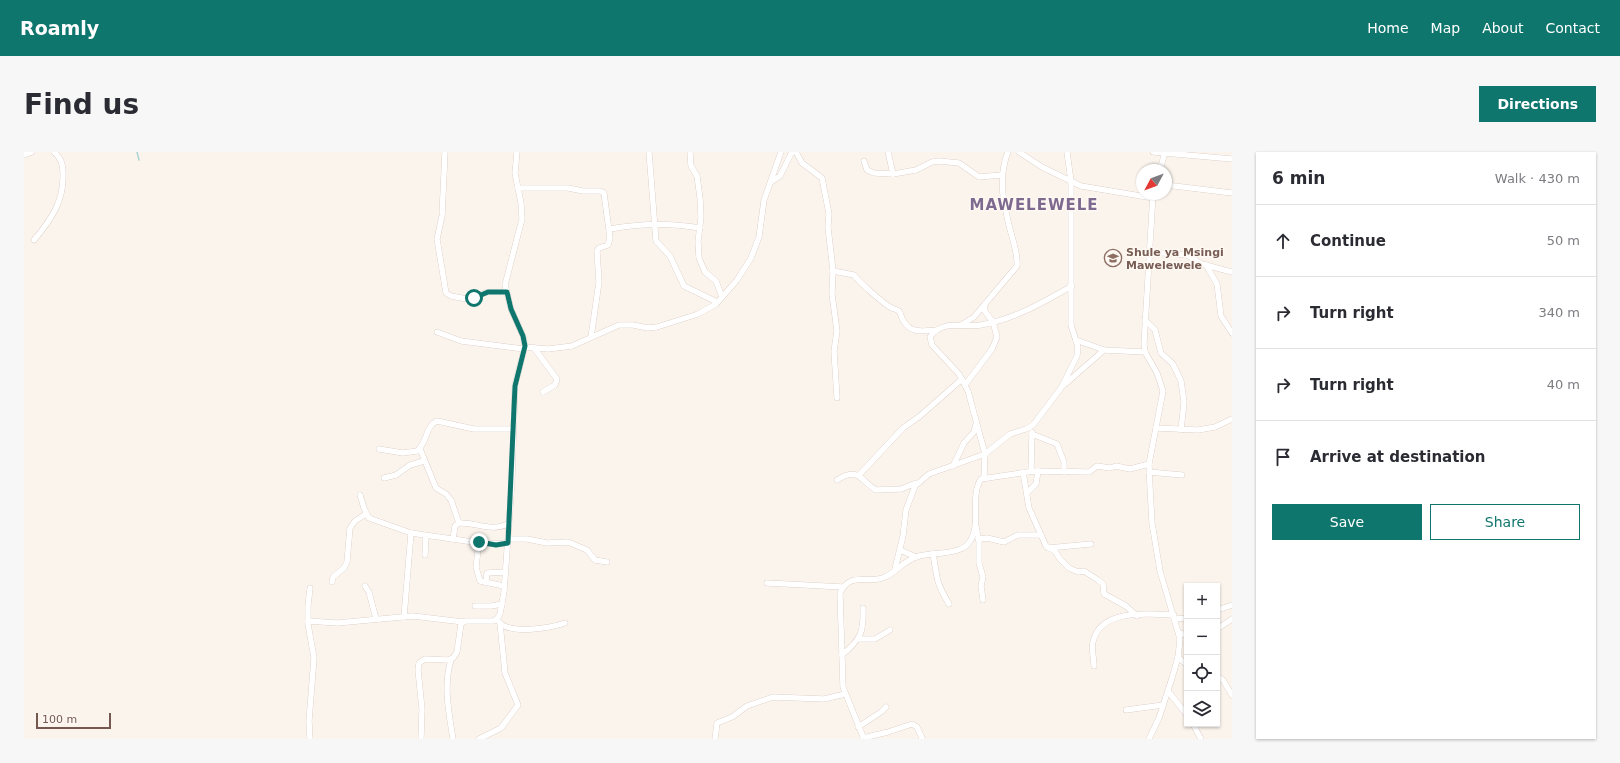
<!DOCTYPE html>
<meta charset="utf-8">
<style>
body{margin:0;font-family:"DejaVu Sans",sans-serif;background:#f7f7f7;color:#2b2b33}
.controls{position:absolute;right:12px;bottom:12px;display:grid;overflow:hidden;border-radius:0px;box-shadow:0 1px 3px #0004}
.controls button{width:36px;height:36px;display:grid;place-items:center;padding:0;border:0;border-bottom:1px solid #e1e1e2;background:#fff;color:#2b2b33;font:20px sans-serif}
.compass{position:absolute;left:1112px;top:12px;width:36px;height:36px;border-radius:50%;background:#fff;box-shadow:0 1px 3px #0004;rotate:229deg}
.scale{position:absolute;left:12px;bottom:10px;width:75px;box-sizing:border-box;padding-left:4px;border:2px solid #755951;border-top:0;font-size:11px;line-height:14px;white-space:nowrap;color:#755951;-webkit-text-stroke:3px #fef8f3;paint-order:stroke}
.stop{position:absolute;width:12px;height:12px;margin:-9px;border:3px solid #0f766e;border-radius:50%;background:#fff}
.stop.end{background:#0f766e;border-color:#fff;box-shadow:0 1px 4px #0008}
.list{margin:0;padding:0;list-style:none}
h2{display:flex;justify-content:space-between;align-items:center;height:52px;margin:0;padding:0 16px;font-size:17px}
h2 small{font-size:13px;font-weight:400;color:#7c7c81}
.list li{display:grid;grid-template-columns:26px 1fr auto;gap:12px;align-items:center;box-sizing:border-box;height:72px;padding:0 16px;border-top:1px solid #e1e1e2}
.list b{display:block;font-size:15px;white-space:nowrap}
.list em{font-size:13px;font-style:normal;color:#7c7c81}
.actions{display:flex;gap:8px;padding:12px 16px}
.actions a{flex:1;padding:9px 0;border:1px solid #0f766e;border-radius:0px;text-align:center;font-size:14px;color:#0f766e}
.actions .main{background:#0f766e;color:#fff}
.icon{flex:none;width:22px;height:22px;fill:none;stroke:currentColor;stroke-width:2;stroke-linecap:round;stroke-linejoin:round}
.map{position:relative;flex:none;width:1208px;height:587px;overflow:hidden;border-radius:0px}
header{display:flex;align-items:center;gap:24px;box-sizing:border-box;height:56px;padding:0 20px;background:#0f766e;color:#fff}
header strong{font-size:19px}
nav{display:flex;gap:22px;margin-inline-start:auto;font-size:14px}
.intro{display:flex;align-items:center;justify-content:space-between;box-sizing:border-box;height:96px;padding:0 24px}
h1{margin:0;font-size:28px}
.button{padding:10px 18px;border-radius:0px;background:#0f766e;color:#fff;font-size:14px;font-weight:700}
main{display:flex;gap:24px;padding:0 24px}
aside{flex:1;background:#fff;border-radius:0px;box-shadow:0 1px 3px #0004}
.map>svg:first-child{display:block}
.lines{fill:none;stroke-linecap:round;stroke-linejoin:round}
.stream{stroke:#aad3d4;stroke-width:1.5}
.minor-casing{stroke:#cfbdb5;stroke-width:6}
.minor{stroke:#fff;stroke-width:5.5}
.route{stroke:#0f766e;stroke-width:5}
.labels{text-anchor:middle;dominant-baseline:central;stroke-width:3;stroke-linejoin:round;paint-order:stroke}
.education-label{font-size:11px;font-weight:bold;fill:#785e54;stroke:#fef8f3;text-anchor:start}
.district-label{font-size:15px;font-weight:bold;letter-spacing:1px;fill:#7e698f;stroke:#fef8f3}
</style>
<header>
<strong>Roamly</strong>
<nav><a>Home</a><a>Map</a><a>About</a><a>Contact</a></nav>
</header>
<div class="intro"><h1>Find us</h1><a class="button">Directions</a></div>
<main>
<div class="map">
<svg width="1208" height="587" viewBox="0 0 1208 587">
<rect width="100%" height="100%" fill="#fbf4ed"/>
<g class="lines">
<polyline class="stream" points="113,0 115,8"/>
<defs>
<g id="minor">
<polyline points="421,0 418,64 413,87 422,141 427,144 443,147 464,140 483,140"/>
<polyline points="625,0 632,89 646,104 660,134 693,150"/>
<polyline points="666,0 667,14 673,24 676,46 677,65 674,90 675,106 681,120 692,129 698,145"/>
<polyline points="772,0 778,11 798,26 805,62 804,75 809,119 808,142 813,179 810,199 813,246"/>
<polyline points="864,0 869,22"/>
<polyline points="995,0 1018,15 1057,34 1129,46"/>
<polyline points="1129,0 1208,7"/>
<polyline points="0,3 8,0"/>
<polyline points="840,9 843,18 850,21 869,22 892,18 908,10 915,9 935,11 955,25 977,23"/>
<polyline points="1136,18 1141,0"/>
<polyline points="747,30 756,24 768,0"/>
<polyline points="1142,33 1208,41"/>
<polyline points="494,36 544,36 559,39 576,39 580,41 586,86 584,93 575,96 573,99 575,130 567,185"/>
<path d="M 586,77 C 614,72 647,71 676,76"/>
<path d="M 10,88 C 27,68 40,49 39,22 C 39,12 37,6 30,0"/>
<polyline points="1126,100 1163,103 1178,112 1208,120"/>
<polyline points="1182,113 1193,132 1197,164 1208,181"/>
<path d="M 809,119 L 830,123 C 833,128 860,152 866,155 C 869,157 872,157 875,159 C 877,162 877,165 879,168 C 886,182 899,179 913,178"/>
<polyline points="1121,168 1131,178 1137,201 1149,212 1157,229 1160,250 1157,278"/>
<path d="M 937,173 L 950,165 L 993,114 C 994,103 990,92 987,81 C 980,54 973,27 984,0"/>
<polyline points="413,180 437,189 500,197"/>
<polyline points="1052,188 1080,198 1121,200"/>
<polyline points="500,195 524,197 548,194 595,173 609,173 624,176 633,175 674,162 692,152 713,128 727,106 735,85 740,48 757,0"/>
<polyline points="510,196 533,227 531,233 519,240"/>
<polyline points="941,233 968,197 973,185 969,170 960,158 961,152"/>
<polyline points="1040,233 1080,198"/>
<polyline points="1132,276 1174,278 1191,275 1208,267"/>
<polyline points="1008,282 1033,292 1040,310 1040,320"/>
<path d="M 355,297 L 379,301 L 393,299 C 404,290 401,274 413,269 L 450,277 L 489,277"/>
<polyline points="396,297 412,336 422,342 427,348 435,371"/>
<polyline points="929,314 940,291 950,280 952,272"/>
<polyline points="1007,319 1008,280"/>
<polyline points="999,320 1005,356 1022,394 1031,399 1036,407 1045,416 1054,420 1060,419 1074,428 1079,432 1080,442 1102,454 1113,464"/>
<polyline points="1125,320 1158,323"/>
<polyline points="835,323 879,276 896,264 938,227"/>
<polyline points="360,326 372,323 386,313 400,309"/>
<path d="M 960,326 L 961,302 L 944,239 L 935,222 L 908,193 L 906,185 C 918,167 940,176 957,173 C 991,167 1018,151 1048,134"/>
<path d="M 813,328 C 835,314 837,329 852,338 L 877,337 L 892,331"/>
<polyline points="1003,341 1012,332 1014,319"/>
<polyline points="336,343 340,356 345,366 387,381 463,392 484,391"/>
<polyline points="952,374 955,390 955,411 959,425 957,434 959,448"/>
<path d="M 429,387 L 431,374 L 435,371 C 452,370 469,381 485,371"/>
<polyline points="484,387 503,387 523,391 544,390 563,398 571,408 583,410"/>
<polyline points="954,387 963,386 980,390 994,383 1017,383"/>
<polyline points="455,390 452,415 456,429 480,434"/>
<polyline points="1024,396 1067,392"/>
<polyline points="876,398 892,405"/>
<path d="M 909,401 C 913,426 912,430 925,452"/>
<polyline points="401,403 402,384"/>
<polyline points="871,417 879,384 882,358 891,334 905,322 961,302 986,282 1002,277 1009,273 1037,236 1053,204 1054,195 1047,173 1047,29 1043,0"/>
<polyline points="308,430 309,425 320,416 323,410 326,376 331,369 342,362"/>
<polyline points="462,431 463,421 481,420"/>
<polyline points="743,431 819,435"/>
<polyline points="341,434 345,440 352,467"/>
<polyline points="451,454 467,454 478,452"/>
<polyline points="1193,458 1208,453"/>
<polyline points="380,465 387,381"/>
<polyline points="1151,467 1163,466"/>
<polyline points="284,469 313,471 389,464 439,470"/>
<path d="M 475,470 C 486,483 526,476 541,471"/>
<polyline points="1193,477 1208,467"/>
<polyline points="1155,481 1163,483"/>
<polyline points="834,487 851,487 866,478"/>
<path d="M 818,503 C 837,487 840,480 839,456"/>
<polyline points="1154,505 1163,513"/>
<path d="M 427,508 C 419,534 425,561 429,587"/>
<path d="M 1070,514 C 1070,506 1067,497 1069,490 C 1076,456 1125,462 1150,463"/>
<polyline points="1193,524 1199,528 1208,543"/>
<polyline points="1144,539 1163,563"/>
<polyline points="1102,558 1139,553"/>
<polyline points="1169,572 1177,587"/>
<polyline points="834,575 857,560 862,555"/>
<polyline points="839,586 864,580 888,572 893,575 898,586"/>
<polyline points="286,587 285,569 290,506 284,472 284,454 286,436"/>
<polyline points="397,587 398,557 394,518 395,511 401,507 423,508 429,506 433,500 437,472 441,469 469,469 473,467 476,462 480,440 488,329 491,233 501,194 499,184 487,157 481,133 498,67 497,51 491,21 493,0"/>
<polyline points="455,587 477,576 494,553 481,521 476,471"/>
<polyline points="691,587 693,571 708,565 723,554 749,545 800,547 821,542"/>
<path d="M 840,587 L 819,535 L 816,441 C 827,418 844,433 861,425 C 874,419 880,408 895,404 C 908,401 936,402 944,392 C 959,374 945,345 957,327 L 1010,319 L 1065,320 L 1073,314 L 1086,316 L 1092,314 L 1106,317 L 1125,312"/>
<polyline points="1125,587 1135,566 1148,526 1154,505 1156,487 1136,419 1128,371 1126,335 1125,312 1139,239 1133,221 1121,200 1120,192 1129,42"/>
</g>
</defs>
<use href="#minor" class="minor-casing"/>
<use href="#minor" class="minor"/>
</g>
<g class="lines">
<polyline class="route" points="450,146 464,140 483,140 487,157 499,184 501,194 491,234 484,391 472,393 455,390"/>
</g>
<defs>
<symbol id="school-ring" viewBox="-11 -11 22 22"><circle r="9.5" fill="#fef8f3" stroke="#8d6e63" stroke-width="1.5"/><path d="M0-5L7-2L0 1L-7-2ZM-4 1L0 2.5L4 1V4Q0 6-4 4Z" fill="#8d6e63"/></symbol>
</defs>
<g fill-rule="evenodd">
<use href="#school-ring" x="1079" y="96" width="20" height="20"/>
</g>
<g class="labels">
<g class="education-label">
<text x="1102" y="100">Shule ya Msingi<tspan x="1102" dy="13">Mawelewele</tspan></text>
</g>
<g class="district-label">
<text x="1010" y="53">MAWELEWELE</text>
</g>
</g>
</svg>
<div class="controls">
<button>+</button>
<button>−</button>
<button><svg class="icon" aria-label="locate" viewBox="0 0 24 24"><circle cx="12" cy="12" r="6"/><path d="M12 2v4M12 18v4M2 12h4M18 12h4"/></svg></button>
<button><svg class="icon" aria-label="layers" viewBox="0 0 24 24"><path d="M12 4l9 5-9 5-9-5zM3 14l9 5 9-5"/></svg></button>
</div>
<svg class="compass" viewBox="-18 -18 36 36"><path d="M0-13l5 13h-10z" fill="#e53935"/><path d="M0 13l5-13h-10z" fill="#7c7c81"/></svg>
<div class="scale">100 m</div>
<div class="stop" style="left:450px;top:146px"></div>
<div class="stop end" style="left:455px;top:390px"></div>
</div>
<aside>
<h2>6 min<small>Walk · 430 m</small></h2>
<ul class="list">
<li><svg class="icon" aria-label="ahead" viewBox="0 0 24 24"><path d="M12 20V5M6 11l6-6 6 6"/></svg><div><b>Continue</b></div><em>50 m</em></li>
<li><svg class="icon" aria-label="right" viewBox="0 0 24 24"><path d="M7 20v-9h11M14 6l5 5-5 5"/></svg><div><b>Turn right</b></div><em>340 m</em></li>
<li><svg class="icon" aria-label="right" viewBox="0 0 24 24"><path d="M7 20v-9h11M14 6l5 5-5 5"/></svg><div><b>Turn right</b></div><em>40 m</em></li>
<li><svg class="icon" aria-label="arrive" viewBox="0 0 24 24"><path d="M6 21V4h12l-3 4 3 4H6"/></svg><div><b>Arrive at destination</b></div></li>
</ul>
<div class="actions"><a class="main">Save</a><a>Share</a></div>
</aside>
</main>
